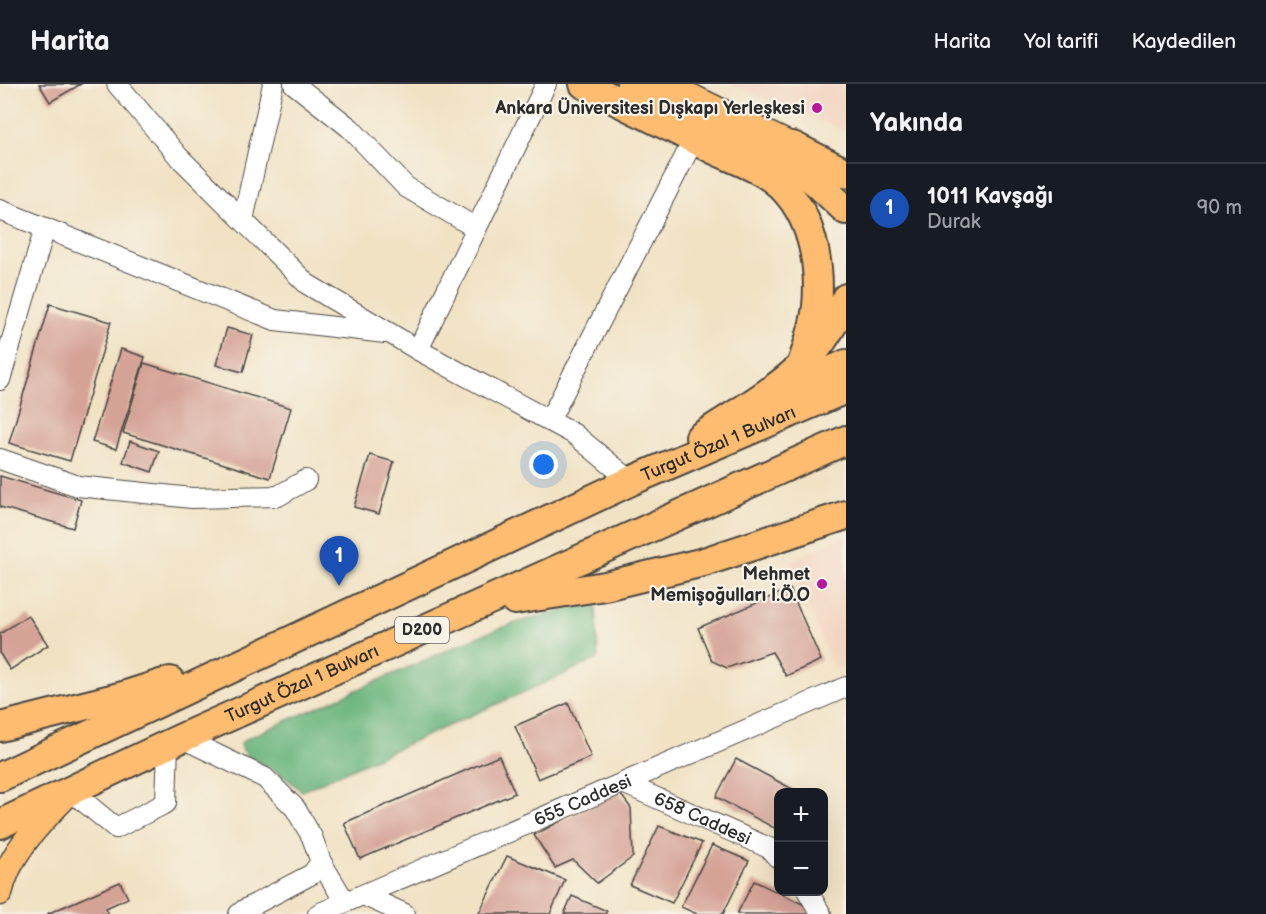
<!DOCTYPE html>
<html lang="tr">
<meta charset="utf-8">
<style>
body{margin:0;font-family:"Balsamiq Sans",sans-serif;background:#242831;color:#f1f3f6}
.controls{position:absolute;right:18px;bottom:18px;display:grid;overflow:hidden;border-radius:12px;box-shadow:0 6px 24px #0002}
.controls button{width:54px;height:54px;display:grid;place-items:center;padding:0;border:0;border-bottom:2px solid #363941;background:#171b24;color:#f1f3f6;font:30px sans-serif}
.you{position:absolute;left:544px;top:381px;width:21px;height:21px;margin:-15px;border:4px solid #fff;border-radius:50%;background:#1a73e8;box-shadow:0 0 0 9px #1a73e833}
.badge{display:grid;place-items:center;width:39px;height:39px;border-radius:50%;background:#0f766e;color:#fff;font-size:20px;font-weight:700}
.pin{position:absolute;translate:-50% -50px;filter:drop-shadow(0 2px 3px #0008)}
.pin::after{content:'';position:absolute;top:32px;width:21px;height:18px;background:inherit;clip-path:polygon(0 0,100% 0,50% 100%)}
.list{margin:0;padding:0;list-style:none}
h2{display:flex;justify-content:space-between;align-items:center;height:78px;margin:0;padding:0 24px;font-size:26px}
h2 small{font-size:20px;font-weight:400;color:#9ea1a6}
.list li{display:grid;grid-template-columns:39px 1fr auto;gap:18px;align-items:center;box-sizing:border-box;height:90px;padding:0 24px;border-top:2px solid #363941}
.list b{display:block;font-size:22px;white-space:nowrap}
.list p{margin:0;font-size:20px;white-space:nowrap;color:#9ea1a6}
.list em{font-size:20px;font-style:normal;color:#9ea1a6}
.map{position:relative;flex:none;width:846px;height:830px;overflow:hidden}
header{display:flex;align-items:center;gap:36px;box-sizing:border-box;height:84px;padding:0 30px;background:#171b24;border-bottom:2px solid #363941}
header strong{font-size:28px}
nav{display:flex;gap:33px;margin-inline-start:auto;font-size:21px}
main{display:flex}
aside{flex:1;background:#171b24}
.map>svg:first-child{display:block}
.built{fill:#f3d4bf}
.forest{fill:#6ab57d;stroke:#4a7054;stroke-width:1.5}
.building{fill:#d5a296}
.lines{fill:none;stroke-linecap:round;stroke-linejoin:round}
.minor-casing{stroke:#494642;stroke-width:22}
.major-casing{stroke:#494642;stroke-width:27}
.highway-casing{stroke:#494642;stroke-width:32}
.minor{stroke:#fff;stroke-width:20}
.major{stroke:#fdbc70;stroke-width:24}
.highway{stroke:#fdbc70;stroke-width:28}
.poi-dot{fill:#b5179e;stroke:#f7f3e8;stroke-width:2}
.labels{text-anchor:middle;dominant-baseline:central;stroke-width:4.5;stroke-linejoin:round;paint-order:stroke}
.shield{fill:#f7f3e8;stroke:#686764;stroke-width:1.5}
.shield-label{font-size:16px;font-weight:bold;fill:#2b2b2b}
.poi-label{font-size:18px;font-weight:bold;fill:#2b2b2b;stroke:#f7f3e8;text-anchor:end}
.street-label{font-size:18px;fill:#2b2b2b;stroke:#f7f3e8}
</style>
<header>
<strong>Harita</strong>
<nav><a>Harita</a><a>Yol tarifi</a><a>Kaydedilen</a></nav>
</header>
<main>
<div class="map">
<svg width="846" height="830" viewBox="0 0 846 830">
<rect width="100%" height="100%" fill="#f7f3e8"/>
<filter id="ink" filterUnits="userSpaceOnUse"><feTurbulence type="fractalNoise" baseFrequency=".0167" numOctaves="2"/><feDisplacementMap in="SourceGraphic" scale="12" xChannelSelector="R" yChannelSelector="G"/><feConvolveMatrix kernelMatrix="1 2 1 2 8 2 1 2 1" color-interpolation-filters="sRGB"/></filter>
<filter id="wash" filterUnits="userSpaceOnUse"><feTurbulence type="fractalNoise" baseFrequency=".008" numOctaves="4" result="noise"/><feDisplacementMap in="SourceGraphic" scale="24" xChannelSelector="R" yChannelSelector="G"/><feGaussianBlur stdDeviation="1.35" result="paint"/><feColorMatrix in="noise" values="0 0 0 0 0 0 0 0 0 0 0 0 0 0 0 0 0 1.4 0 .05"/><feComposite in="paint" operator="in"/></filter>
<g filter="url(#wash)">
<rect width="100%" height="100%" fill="#f1e2c4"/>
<g class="built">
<polygon points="729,0 846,0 846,47"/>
<polygon points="846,452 846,581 834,586 790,477"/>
</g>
<polygon class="forest" points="596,518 598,575 302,707 287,695 269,683 249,673 242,665 241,659 248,654 484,550 525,536"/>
<g id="blocks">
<g class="building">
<polygon points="39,0 81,0 50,18"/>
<polygon points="50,220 111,238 70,377 9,359"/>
<polygon points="227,244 253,251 243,288 216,281"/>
<polygon points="121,265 145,273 116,365 92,358"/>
<polygon points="144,279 291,324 270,394 123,349"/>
<polygon points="130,357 159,367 152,388 123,378"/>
<polygon points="370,371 394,378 379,430 354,423"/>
<polygon points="0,392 81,416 73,444 0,423"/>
<polygon points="790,505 821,576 786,592 772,568 727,584 712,577 698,544"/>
<polygon points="28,531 48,561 10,586 0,570 0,550"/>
<polygon points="568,619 591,673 538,695 515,642"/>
<polygon points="499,672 515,709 360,775 344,739"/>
<polygon points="736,675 798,708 778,708 778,746 716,713"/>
<polygon points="618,707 631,724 633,773 597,799 573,776 555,784 534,751"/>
<polygon points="659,742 702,759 672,819 630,801"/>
<polygon points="712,761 749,777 723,830 697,830 681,823"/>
<polygon points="507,772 565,796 550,830 482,830 479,829"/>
<polygon points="754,797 811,824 808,830 737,830"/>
<polygon points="120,798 128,814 106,824 108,830 47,830"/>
<polygon points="572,812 607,827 605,830 564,830"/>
</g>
</g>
</g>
<g filter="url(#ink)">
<use href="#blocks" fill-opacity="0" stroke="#494642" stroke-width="1.5"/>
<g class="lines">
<defs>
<g id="minor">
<polyline points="117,0 178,72 307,200 418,266 574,350 631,397"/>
<polyline points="294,0 350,44 406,103 476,144"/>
<polyline points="0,126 275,236 385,249"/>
<polyline points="243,136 273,0"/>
<polyline points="418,266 546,0"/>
<polyline points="0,296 45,144"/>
<polyline points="549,337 694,55"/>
<polyline points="0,375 78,402 192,414 278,412 306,396"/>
<polyline points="182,654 265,694 295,724 312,753 321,778 312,790 244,826 239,830"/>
<path id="s1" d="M 623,699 L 769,764 L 778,774"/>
<polyline points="71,707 116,744 166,719 168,661"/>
<polyline points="321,778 345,818"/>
<polyline points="808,808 821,830"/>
<polyline points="363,811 405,830"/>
<path id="s2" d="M 318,830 L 846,603"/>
</g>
<g id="major">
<polyline points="666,0 793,62"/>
<path d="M 0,809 C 9,769 39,740 67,711"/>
</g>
<g id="highway">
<path d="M 584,0 C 626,22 669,42 711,64 C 733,75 760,83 779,100 C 812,130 821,180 817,222 C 815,242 808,261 802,280"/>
<polyline points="631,0 794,81 817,99 846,126"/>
<polyline points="793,62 846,89"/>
<polyline points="783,309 846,280"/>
<path d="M 700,353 C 730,334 762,315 789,293 C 814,273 834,242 846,214"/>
<polyline points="515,516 605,502 704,478 846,431"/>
<polyline points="0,643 123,612 170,597"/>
<path id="s3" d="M 0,693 L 631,397 L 846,305"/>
<path id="s4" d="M 0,740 C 62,711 123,681 186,652 C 405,552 627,456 846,356"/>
</g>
</defs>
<use href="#minor" class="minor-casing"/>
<use href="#major" class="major-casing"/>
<use href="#highway" class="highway-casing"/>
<use href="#minor" class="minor"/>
<use href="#major" class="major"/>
<use href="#highway" class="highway"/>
</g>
</g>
<g class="poi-dot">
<circle cx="817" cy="24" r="6"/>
<circle cx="822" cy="500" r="6"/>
</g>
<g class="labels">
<rect class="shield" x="395" y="533" width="54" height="26" rx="4.5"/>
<g class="shield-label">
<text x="422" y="546">D200</text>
</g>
<g class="poi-label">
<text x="805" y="24">Ankara Üniversitesi Dışkapı Yerleşkesi</text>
<text x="810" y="490">Mehmet<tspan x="810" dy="21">Memişoğulları İ.Ö.O</tspan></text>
</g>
<g class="street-label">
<text stroke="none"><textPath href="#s3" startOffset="792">Turgut Özal 1 Bulvarı</textPath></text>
<text stroke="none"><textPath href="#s4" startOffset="333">Turgut Özal 1 Bulvarı</textPath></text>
<text stroke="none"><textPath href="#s2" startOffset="288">655 Caddesi</textPath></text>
<text stroke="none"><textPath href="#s1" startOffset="87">658 Caddesi</textPath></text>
</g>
</g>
</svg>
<div class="controls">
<button>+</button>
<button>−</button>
</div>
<div class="you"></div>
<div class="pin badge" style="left:339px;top:502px;background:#1a4fb4">1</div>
</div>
<aside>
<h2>Yakında<small></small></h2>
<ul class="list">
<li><span class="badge" style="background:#1a4fb4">1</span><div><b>1011 Kavşağı</b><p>Durak</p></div><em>90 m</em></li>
</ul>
</aside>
</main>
